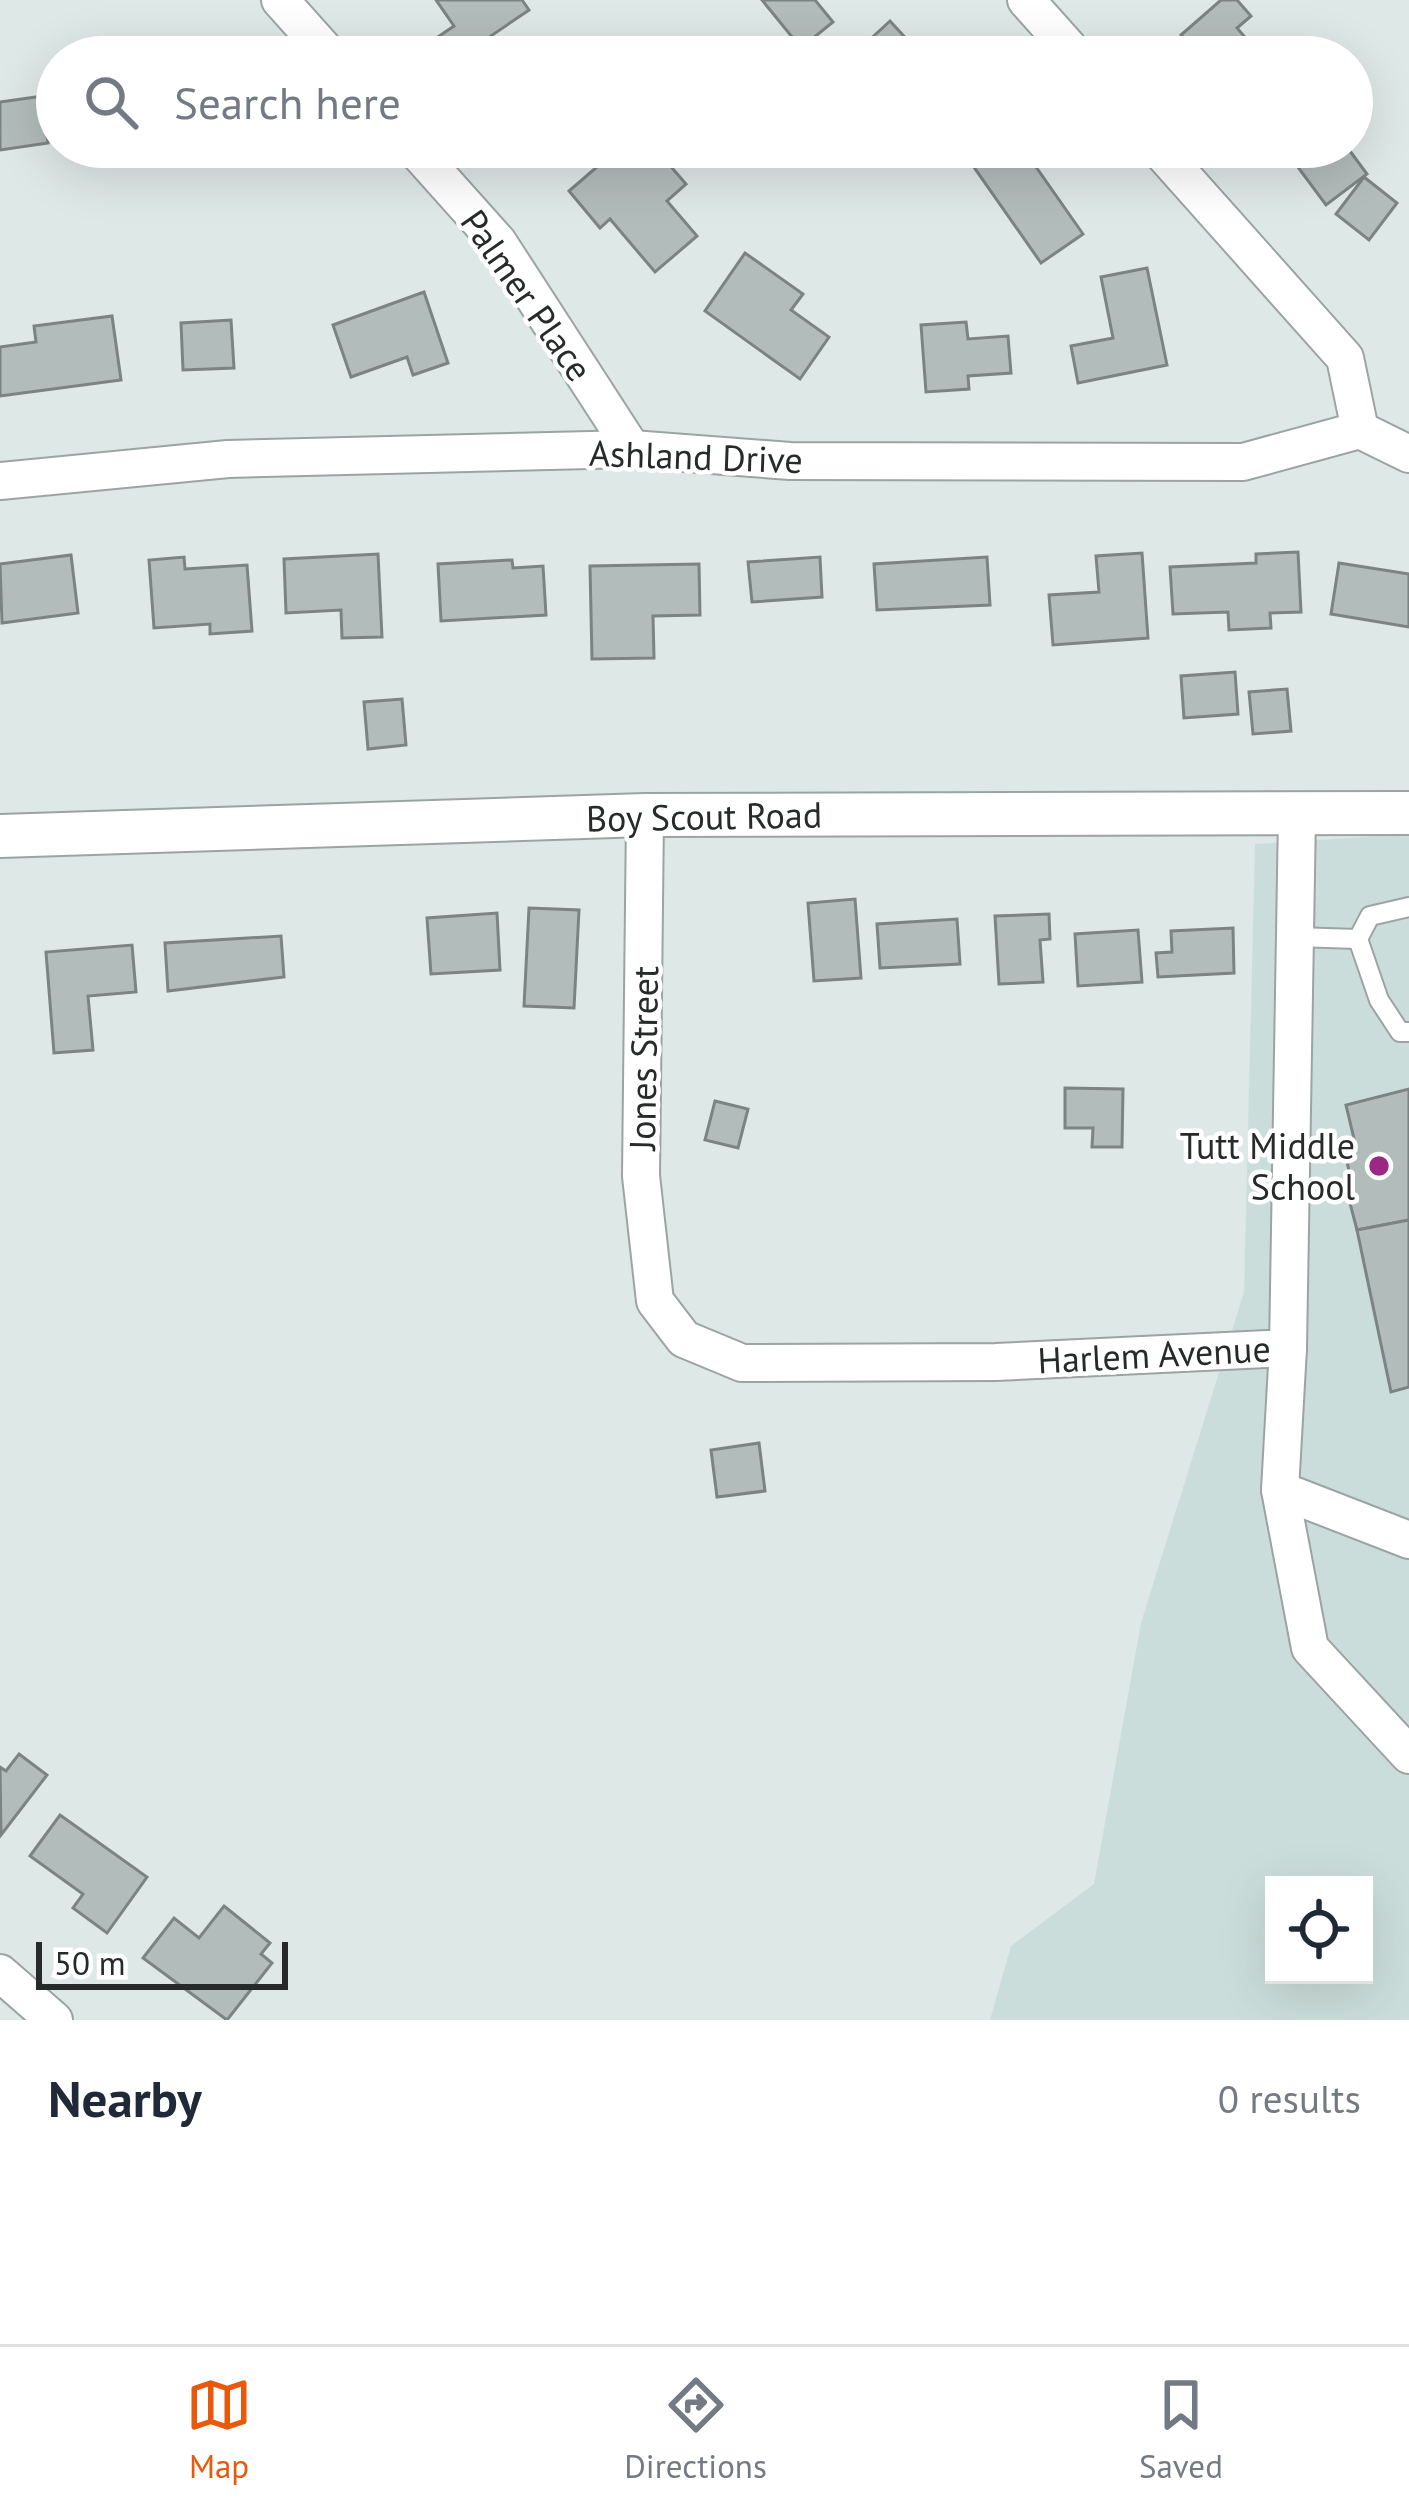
<!DOCTYPE html>
<style>
body{margin:0;font-family:"PT Sans",sans-serif;background:#f2f2f3;color:#1f2937}
.controls{position:absolute;right:36px;bottom:36px;display:grid;overflow:hidden;border-radius:0px;box-shadow:0 12px 48px #0002}
.controls button{width:108px;height:108px;display:grid;place-items:center;padding:0;border:0;border-bottom:3px solid #e0e1e3;background:#fff;color:#1f2937;font:60px sans-serif}
.scale{position:absolute;left:36px;bottom:30px;width:252px;box-sizing:border-box;padding-left:12px;border:6px solid #272a2a;border-top:0;font-size:33px;line-height:42px;white-space:nowrap;color:#272a2a;-webkit-text-stroke:9px #fff;paint-order:stroke}
.list{margin:0;padding:0;list-style:none}
h2{display:flex;justify-content:space-between;align-items:center;height:156px;margin:0;padding:0 48px;font-size:51px}
h2 small{font-size:39px;font-weight:400;color:#747a83}
.icon{flex:none;width:66px;height:66px;fill:none;stroke:currentColor;stroke-width:2;stroke-linecap:round;stroke-linejoin:round}
.map{position:relative;flex:none;width:1409px;height:2020px;overflow:hidden}
.search{position:absolute;background:#fff;box-shadow:0 12px 48px #0002;left:36px;right:36px;top:36px;height:132px;display:flex;align-items:center;gap:30px;box-sizing:border-box;padding:0 42px;border-radius:66px;color:#747a83;font-size:45px}
.sheet{height:324px;background:#fff}
nav{display:flex;justify-content:space-around;align-items:center;box-sizing:border-box;height:168px;border-top:3px solid #e0e1e3;background:#fff;font-size:33px;color:#747a83}
nav a{display:grid;justify-items:center;gap:6px}
nav .on{color:#ea580c}
.map>svg:first-child{display:block}
.built{fill:#cbddda;fill-rule:evenodd}
.building{fill:#b2bcbb;stroke:#7b8483;stroke-width:3}
.lines{fill:none;stroke-linecap:round;stroke-linejoin:round}
.service-casing{stroke:#9ba4a3;stroke-width:22}
.minor-casing{stroke:#9ba4a3;stroke-width:40}
.tertiary-casing{stroke:#9ba4a3;stroke-width:46}
.service{stroke:#fff;stroke-width:18}
.minor{stroke:#fff;stroke-width:36}
.tertiary{stroke:#fff;stroke-width:42}
.poi-dot{fill:#9b2884;stroke:#fff;stroke-width:4.5}
.labels{text-anchor:middle;dominant-baseline:central;stroke-width:9;stroke-linejoin:round;paint-order:stroke}
.street-label{font-size:36px;fill:#272a2a;stroke:#fff}
.poi-label{font-size:36px;fill:#272a2a;stroke:#fff;text-anchor:end}
</style>
<div class="map">
<svg width="1409" height="2020" viewBox="0 0 1409 2020">
<rect width="100%" height="100%" fill="#dee8e7"/>
<path class="built" d="M 1409,834 L 1409,2020 L 990,2020 L 1011,1946 L 1094,1884 L 1141,1623 L 1244,1292 L 1255,844 ZM 1274,1885 L 1364,1885 L 1364,1975 L 1274,1975 Z"/>
<g class="building">
<polygon points="436,0 522,0 529,10 460,57 447,57 435,39 454,26"/>
<polygon points="762,0 815,0 833,22 801,48"/>
<polygon points="1221,0 1237,0 1251,16 1237,28 1262,57 1200,57 1181,35"/>
<polygon points="890,21 923,57 851,57"/>
<polygon points="57,94 57,126 46,127 48,143 0,150 0,102"/>
<polygon points="620,147 654,147 686,184 667,201 697,236 655,272 610,219 600,228 569,191"/>
<polygon points="987,147 1022,147 1083,234 1041,263 969,160"/>
<polygon points="1283,147 1347,147 1367,174 1326,205"/>
<polygon points="1364,177 1397,203 1369,240 1336,214"/>
<polygon points="745,253 803,294 791,310 829,337 800,379 705,311"/>
<polygon points="1147,268 1167,365 1078,383 1071,346 1113,338 1101,277"/>
<polygon points="424,292 448,363 413,375 407,357 351,377 333,325"/>
<polygon points="112,316 121,380 0,396 0,347 36,342 34,326"/>
<polygon points="231,320 234,368 183,370 181,323"/>
<polygon points="966,322 968,339 1008,336 1011,373 968,376 969,389 926,392 921,325"/>
<polygon points="1298,552 1301,612 1270,613 1271,628 1229,630 1228,612 1173,614 1170,567 1256,563 1256,554"/>
<polygon points="1142,553 1148,638 1053,645 1049,595 1099,592 1096,556"/>
<polygon points="378,554 382,637 342,638 341,610 286,613 284,559"/>
<polygon points="71,555 78,613 2,623 0,564"/>
<polygon points="184,557 185,569 247,565 252,631 210,634 210,624 154,628 149,560"/>
<polygon points="820,557 822,597 752,602 748,562"/>
<polygon points="987,557 990,605 877,610 874,564"/>
<polygon points="512,560 513,568 543,566 546,615 441,621 438,564"/>
<polygon points="1339,563 1409,574 1409,627 1331,614"/>
<polygon points="699,564 700,615 653,616 654,658 592,659 590,566"/>
<polygon points="1235,672 1238,714 1184,718 1181,676"/>
<polygon points="1287,689 1291,731 1253,734 1249,692"/>
<polygon points="402,699 406,745 368,749 364,702"/>
<polygon points="855,899 861,978 814,981 808,903"/>
<polygon points="529,908 579,910 574,1008 524,1006"/>
<polygon points="497,913 500,970 431,974 427,918"/>
<polygon points="1049,914 1050,939 1040,940 1043,982 999,984 995,916"/>
<polygon points="957,919 960,964 880,968 877,924"/>
<polygon points="1233,928 1234,973 1158,977 1156,953 1172,952 1171,931"/>
<polygon points="1138,930 1142,982 1078,986 1075,934"/>
<polygon points="281,936 284,977 168,991 165,943"/>
<polygon points="132,945 136,992 88,996 93,1050 54,1053 46,952"/>
<polygon points="1065,1088 1123,1089 1122,1147 1092,1147 1093,1128 1065,1128"/>
<polygon points="1409,1089 1409,1220 1357,1230 1346,1188 1352,1184 1344,1149 1355,1143 1346,1105"/>
<polygon points="715,1101 748,1109 738,1148 705,1140"/>
<polygon points="1409,1220 1409,1387 1391,1392 1357,1230"/>
<polygon points="759,1443 765,1491 717,1497 711,1450"/>
<polygon points="19,1754 47,1775 1,1835 0,1767 6,1771"/>
<polygon points="60,1815 147,1877 107,1933 73,1908 83,1894 30,1856"/>
<polygon points="224,1906 270,1943 261,1954 272,1963 227,2020 143,1958 174,1918 199,1938"/>
</g>
<g class="lines">
<defs>
<g id="service">
<polyline points="1409,907 1370,916 1358,939 1379,1000 1400,1032 1409,1032"/>
<polyline points="1295,937 1358,939"/>
</g>
<g id="minor">
<polyline points="280,0 331,57"/>
<polyline points="1026,0 1077,57"/>
<polyline points="413,147 498,242 632,449"/>
<polyline points="1360,430 1409,454"/>
<polyline points="0,481 228,459 632,449 790,461 1243,462 1360,430 1345,358 1157,147"/>
<polyline points="645,815 641,1176 655,1301 684,1339 742,1363 996,1362 1288,1348 1297,815"/>
<polyline points="1288,1348 1280,1490 1310,1648 1409,1755"/>
<polyline points="1280,1490 1409,1540"/>
<polyline points="0,1973 54,2020"/>
</g>
<polyline id="tertiary" points="0,836 645,815 1409,813"/>
</defs>
<use href="#service" class="service-casing"/>
<use href="#minor" class="minor-casing"/>
<use href="#tertiary" class="tertiary-casing"/>
<use href="#service" class="service"/>
<use href="#minor" class="minor"/>
<use href="#tertiary" class="tertiary"/>
</g>
<circle class="poi-dot" cx="1379" cy="1166" r="12"/>
<g class="labels">
<g class="street-label">
<text transform="translate(527 295) rotate(55)">Palmer Place</text>
<text transform="translate(696 456) rotate(2)">Ashland Drive</text>
<text transform="translate(704 816) rotate(-1)">Boy Scout Road</text>
<text transform="translate(643 1058) rotate(-89)">Jones Street</text>
<text transform="translate(1154 1354) rotate(-3)">Harlem Avenue</text>
</g>
<g class="poi-label">
<text x="1355" y="1145">Tutt Middle<tspan x="1355" dy="41">School</tspan></text>
</g>
</g>
</svg>
<div class="controls">
<button><svg class="icon" aria-label="locate" viewBox="0 0 24 24"><circle cx="12" cy="12" r="6"/><path d="M12 2v4M12 18v4M2 12h4M18 12h4"/></svg></button>
</div>
<div class="scale">50 m</div>
<div class="search"><svg class="icon" aria-label="search" viewBox="0 0 24 24"><circle cx="10" cy="10" r="6"/><path d="M15 15l6 6"/></svg>Search here</div>
</div>
<section class="sheet">
<h2>Nearby<small>0 results</small></h2>
<ul class="list">
</ul>
</section>
<nav>
<a class="on"><svg class="icon" aria-label="map" viewBox="0 0 24 24"><path d="M3 6l6-2 6 2 6-2v14l-6 2-6-2-6 2zM9 4v14M15 6v14"/></svg>Map</a>
<a><svg class="icon" aria-label="directions" viewBox="0 0 24 24"><path d="M12 3l9 9-9 9-9-9zM9 14v-3h6M13 9l2 2-2 2"/></svg>Directions</a>
<a><svg class="icon" aria-label="saved" viewBox="0 0 24 24"><path d="M7 4h10v16l-5-4-5 4z"/></svg>Saved</a>
</nav>
